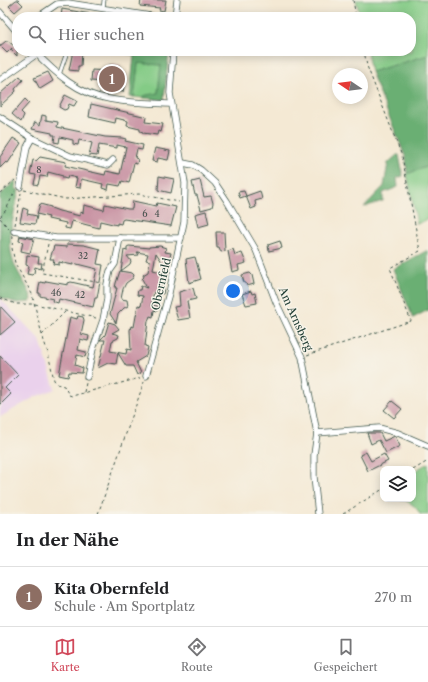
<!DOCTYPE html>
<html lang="de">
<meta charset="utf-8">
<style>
body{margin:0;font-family:"Libre Caslon Text",serif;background:#f2f2f2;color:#202124}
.controls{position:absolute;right:12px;bottom:12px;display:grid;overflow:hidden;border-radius:8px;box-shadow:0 2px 10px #0003}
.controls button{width:36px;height:36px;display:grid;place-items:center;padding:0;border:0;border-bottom:1px solid #e0e0e0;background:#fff;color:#202124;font:20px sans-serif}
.compass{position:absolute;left:332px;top:68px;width:36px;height:36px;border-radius:50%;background:#fff;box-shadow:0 2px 10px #0003;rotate:283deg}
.you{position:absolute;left:233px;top:291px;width:14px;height:14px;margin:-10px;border:3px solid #fff;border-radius:50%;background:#1a73e8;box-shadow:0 0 0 6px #1a73e833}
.badge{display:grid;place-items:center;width:26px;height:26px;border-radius:50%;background:#d1495b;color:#fff;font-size:13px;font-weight:700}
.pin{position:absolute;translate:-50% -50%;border:2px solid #fff;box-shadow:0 1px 4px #0006}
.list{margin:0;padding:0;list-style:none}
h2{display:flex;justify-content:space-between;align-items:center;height:52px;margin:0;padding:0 16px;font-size:17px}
h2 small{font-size:13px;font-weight:400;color:#757577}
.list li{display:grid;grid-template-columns:26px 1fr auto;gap:12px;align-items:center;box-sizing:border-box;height:60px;padding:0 16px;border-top:1px solid #e0e0e0}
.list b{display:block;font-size:15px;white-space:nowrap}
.list p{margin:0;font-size:13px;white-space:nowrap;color:#757577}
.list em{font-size:13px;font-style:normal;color:#757577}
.icon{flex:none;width:22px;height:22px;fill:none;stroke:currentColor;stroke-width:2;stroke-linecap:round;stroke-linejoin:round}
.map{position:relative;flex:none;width:428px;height:514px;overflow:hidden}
.search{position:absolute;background:#fff;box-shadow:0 2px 10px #0003;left:12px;right:12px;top:12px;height:44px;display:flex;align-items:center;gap:10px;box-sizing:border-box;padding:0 14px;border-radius:16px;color:#757577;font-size:15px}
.sheet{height:112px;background:#fff}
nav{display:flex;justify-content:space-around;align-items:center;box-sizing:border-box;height:56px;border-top:1px solid #e0e0e0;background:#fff;font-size:11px;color:#757577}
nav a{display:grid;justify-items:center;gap:2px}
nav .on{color:#d1495b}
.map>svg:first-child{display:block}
.built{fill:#ead1ec}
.green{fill:#84cb86;stroke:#52845d}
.forest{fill:#6baf73;stroke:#457654}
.building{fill:#c994a4}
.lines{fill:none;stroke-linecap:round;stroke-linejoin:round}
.service-casing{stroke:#3f574c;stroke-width:4.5}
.minor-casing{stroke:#3f574c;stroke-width:7}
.path{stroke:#3f574c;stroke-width:1;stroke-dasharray:3 3;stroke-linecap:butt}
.service{stroke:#fff;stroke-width:3}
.minor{stroke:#fff;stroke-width:5.5}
.labels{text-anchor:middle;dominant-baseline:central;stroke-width:3;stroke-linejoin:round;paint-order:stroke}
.number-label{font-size:9px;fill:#4a5350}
.street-label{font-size:11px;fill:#1f3d34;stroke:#f7f3e8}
</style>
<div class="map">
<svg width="428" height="514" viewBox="0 0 428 514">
<rect width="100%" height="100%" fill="#f7f3e8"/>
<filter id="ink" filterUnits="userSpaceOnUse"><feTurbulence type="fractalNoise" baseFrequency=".025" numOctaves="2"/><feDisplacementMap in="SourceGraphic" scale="8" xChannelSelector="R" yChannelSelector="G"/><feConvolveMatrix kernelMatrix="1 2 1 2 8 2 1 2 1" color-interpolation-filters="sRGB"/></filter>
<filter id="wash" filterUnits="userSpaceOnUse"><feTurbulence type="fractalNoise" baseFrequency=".012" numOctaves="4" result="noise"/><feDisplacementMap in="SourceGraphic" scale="16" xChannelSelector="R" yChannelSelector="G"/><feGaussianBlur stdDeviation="0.9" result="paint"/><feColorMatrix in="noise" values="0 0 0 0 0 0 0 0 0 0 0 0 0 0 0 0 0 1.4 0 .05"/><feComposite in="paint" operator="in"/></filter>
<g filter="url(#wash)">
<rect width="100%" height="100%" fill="#f4e9d4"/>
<polygon class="built" points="0,298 40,340 55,389 35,397 0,417"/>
<g class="green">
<polygon points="356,0 428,0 428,55 371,72 367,51 411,51 411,17 360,17"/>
<polygon points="138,63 161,65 158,93 143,96 143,98 134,97"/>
<polygon points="428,166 428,219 417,224 407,174"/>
<path d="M 428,463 L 428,514 L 420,514 C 416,506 409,501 400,499 L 413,499 L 413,472 Z"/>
</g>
<g class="forest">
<polygon points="114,51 169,51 164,100 143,98 143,96 158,93 161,65 138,63 134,97 130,97 134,55"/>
<polygon points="428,55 428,166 407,174 406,158 371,72"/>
<polygon points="397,155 399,155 403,176 397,178 398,187 383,193 383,201 364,207 384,186 388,163"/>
<path d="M 16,180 L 16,189 L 19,190 C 15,213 5,241 14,263 C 19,276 28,286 32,299 L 30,302 L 16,303 L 0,297 L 0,195 Z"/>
<polygon points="428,250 428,310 413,318 393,269"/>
</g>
<g id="blocks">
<g class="building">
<polygon points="16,0 18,0 23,5 15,12 9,6"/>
<polygon points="141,0 166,0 164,11 159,10 160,8 140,6"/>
<polygon points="62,9 91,14 91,17 61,17"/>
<polygon points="6,41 8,41 17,48 17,56 11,50 12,48 7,53 0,46"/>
<polygon points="73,51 82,51 81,66 78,66 78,71 69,70"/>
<polygon points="109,65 120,66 119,79 125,80 123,92 104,90 105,82 91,81 92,70 108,71"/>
<polygon points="48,72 53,81 40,89 34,78"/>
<polygon points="20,76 23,80 15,89 16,91 0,106 0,94"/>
<polygon points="65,95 77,101 74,106 69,104 67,109 64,110 59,107"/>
<polygon points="25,99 29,103 21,112 24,115 21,122 12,114"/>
<polygon points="91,104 143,116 146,117 145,122 163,124 161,132 158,131 157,135 143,133 143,132 140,131 140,129 127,126 128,121 116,118 115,123 89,117"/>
<polygon points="42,115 46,116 46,120 58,122 57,127 105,137 122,138 126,139 125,141 143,145 142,150 137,149 135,158 138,159 137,164 134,163 129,183 122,181 120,186 109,184 108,190 102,188 103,184 81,179 80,188 75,187 77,178 68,176 67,179 63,178 63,176 48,172 47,177 40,176 38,185 34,184 36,175 30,174 33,160 36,161 40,157 66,162 65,166 105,175 106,171 120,174 126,147 117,145 117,148 99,145 97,156 89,155 92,143 89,142 79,140 78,145 73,144 73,140 60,137 59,143 54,142 55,135 52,135 52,133 32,129 35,122 40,125"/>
<polygon points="13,138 21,143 8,163 6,162 0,168 0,157"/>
<polygon points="155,148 170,151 168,160 158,158 157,162 152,161"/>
<polygon points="159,176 174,179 171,193 158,190"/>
<polygon points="200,180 204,197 211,196 213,203 212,207 201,210 197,195 195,195 192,182"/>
<polygon points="244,191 246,196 260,191 262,199 255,201 256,207 251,209 246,196 240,198 238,192"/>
<polygon points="133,201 156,206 157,203 176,207 171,226 124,219 122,220 121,224 117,223 117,225 100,221 99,228 72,221 70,229 65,228 66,223 48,219 49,217 37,214 40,204 51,207 51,208 59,211 80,216 80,212 83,213 84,205 104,210 105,204 128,209 132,209"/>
<polygon points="23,208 28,210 27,214 37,216 35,224 20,222"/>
<polygon points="206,211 209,224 198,227 195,214"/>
<polygon points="216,232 224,232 225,251 221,252 219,247 217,247"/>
<polygon points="20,236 34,239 30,253 21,251 23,242 19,241"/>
<polygon points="280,241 282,248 269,251 268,245"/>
<polygon points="67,244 84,245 100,249 97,264 103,265 97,298 95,298 93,307 59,299 58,303 52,301 53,299 40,296 40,293 38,293 40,282 45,283 46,281 68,285 68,283 71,282 93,287 97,269 73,263 73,265 59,262 59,265 53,264 54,259 50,259 54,246 67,247"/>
<polygon points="129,246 149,248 149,247 160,246 166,248 165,252 171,253 167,269 156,253 153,270 161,272 160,277 164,278 162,288 164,288 163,294 154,292 151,305 161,307 157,311 154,310 153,317 150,316 148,321 145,346 148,347 146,356 136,362 141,373 137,375 133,366 126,366 118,353 116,364 108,363 98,368 105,340 100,340 105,335 109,322 115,324 119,329 112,333 119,335 118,338 112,341 110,351 126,354 127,349 131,350 130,330 131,326 134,327 138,305 141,306 143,296 137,295 138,290 140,290 141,286 147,288 142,279 144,277 143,275 148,272 150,261 146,260 148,254 137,252 139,255 127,256 131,261 130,264 121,271 124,250 127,251 127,247"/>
<polygon points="233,249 235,255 242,253 246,263 238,265 239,270 232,272 228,251"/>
<polygon points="27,255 39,257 38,263 42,263 41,269 35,267 34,273 32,275 27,274 29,266 26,265"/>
<polygon points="195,257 201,279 189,283 186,259"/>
<polygon points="120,271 132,273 134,275 133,278 126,283 123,289 121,299 127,300 128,306 124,308 118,314 116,323 110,314 117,288 115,288 116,283"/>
<polygon points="250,273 252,275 254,284 247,286 246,283 244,283 242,275"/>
<polygon points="193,288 196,299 187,301 190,318 178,320 174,307 180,306 179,292"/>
<polygon points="251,291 252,294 255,293 257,303 246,305 242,294"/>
<polygon points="0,306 15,322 0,335"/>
<polygon points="78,316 83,317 84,320 81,334 89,336 88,341 80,339 78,350 86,352 86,354 85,357 77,355 75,365 83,368 82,373 69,372 68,377 59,375 70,317 77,319"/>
<polygon points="0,356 18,375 5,388 11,394 0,405"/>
<polygon points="392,401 402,409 394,418 384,410"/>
<polygon points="367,433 380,433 384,441 395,436 400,446 386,453 379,440 371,444"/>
<polygon points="366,452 371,461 384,454 388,461 368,471 360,455"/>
</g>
</g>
</g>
<g filter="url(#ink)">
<use href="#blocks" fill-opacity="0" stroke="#3f574c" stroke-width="1"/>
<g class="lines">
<defs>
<g id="service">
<polyline points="103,9 104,0"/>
<polyline points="59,75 66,55"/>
</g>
<g id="minor">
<polyline points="0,12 17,32"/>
<polyline points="38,17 57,4 68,3 157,17"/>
<polyline points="175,17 177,0"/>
<path d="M 34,51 C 54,72 79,95 109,99 C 129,103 150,103 171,104"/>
<polyline points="0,80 37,54"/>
<polyline points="0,117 32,138 27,147 20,187"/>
<polyline points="32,138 70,156 108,165 113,160"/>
<polyline points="183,163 193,165 201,170 215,183 227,201 256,250 276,302 302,357 317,433 314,455 314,477 318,514"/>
<polyline points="14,231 56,238 181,238"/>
<polyline points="146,376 169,293 184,222 185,183 170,93 173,51"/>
<polyline points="87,377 93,349 103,320 107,299 107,284 110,271 115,264 120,238"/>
<polyline points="317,433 379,428 398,433 428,446"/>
</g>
</defs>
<use href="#service" class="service-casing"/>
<use href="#minor" class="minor-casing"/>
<g class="path">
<polyline points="353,0 356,17"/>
<polyline points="24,190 66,199 139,194 179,202"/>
<polyline points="0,193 15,180"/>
<polyline points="0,217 6,210 15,191"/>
<polyline points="0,218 9,229"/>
<polyline points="15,225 21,193"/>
<polyline points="13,236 12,248 15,263 32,294 42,335 48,353 54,380 57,384 64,386 69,395 72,396 140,378"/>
<polyline points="48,244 42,273 102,283"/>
<polyline points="0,298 16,304 35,304 96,318"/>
<polyline points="42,335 65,312"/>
<polyline points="307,355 411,321 390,268 420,251 402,156 367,66 364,51"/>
<polyline points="84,392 86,383"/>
<polyline points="413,470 428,461"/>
<polyline points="98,514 144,382"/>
<polyline points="343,514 383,489"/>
</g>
<use href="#service" class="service"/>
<use href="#minor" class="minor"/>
</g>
</g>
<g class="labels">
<g class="number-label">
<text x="39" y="169">8</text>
<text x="145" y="213">6</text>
<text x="157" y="213">4</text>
<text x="83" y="255">32</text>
<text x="56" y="292">46</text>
<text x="80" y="294">42</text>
</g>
<g class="street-label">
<text transform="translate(161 284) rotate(-77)">Obernfeld</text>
<text transform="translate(296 319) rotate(66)">Am Arnsberg</text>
</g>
</g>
</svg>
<div class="controls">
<button><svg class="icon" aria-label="layers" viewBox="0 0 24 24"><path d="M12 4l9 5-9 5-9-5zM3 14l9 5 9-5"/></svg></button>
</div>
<svg class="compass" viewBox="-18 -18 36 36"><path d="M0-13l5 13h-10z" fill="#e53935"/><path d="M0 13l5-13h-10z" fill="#757577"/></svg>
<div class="you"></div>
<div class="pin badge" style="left:112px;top:79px;background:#8d6e63">1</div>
<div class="search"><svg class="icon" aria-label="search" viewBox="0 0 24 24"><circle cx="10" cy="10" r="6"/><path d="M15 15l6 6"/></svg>Hier suchen</div>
</div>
<section class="sheet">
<h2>In der Nähe<small></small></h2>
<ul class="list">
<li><span class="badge" style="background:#8d6e63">1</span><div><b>Kita Obernfeld</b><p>Schule · Am Sportplatz</p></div><em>270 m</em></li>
</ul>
</section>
<nav>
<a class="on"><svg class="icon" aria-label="map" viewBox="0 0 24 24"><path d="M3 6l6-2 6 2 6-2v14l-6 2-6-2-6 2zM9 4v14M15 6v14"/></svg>Karte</a>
<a><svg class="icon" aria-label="directions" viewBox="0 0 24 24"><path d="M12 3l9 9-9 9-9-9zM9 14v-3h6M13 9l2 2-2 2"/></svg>Route</a>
<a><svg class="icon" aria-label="saved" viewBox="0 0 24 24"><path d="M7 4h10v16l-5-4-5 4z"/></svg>Gespeichert</a>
</nav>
